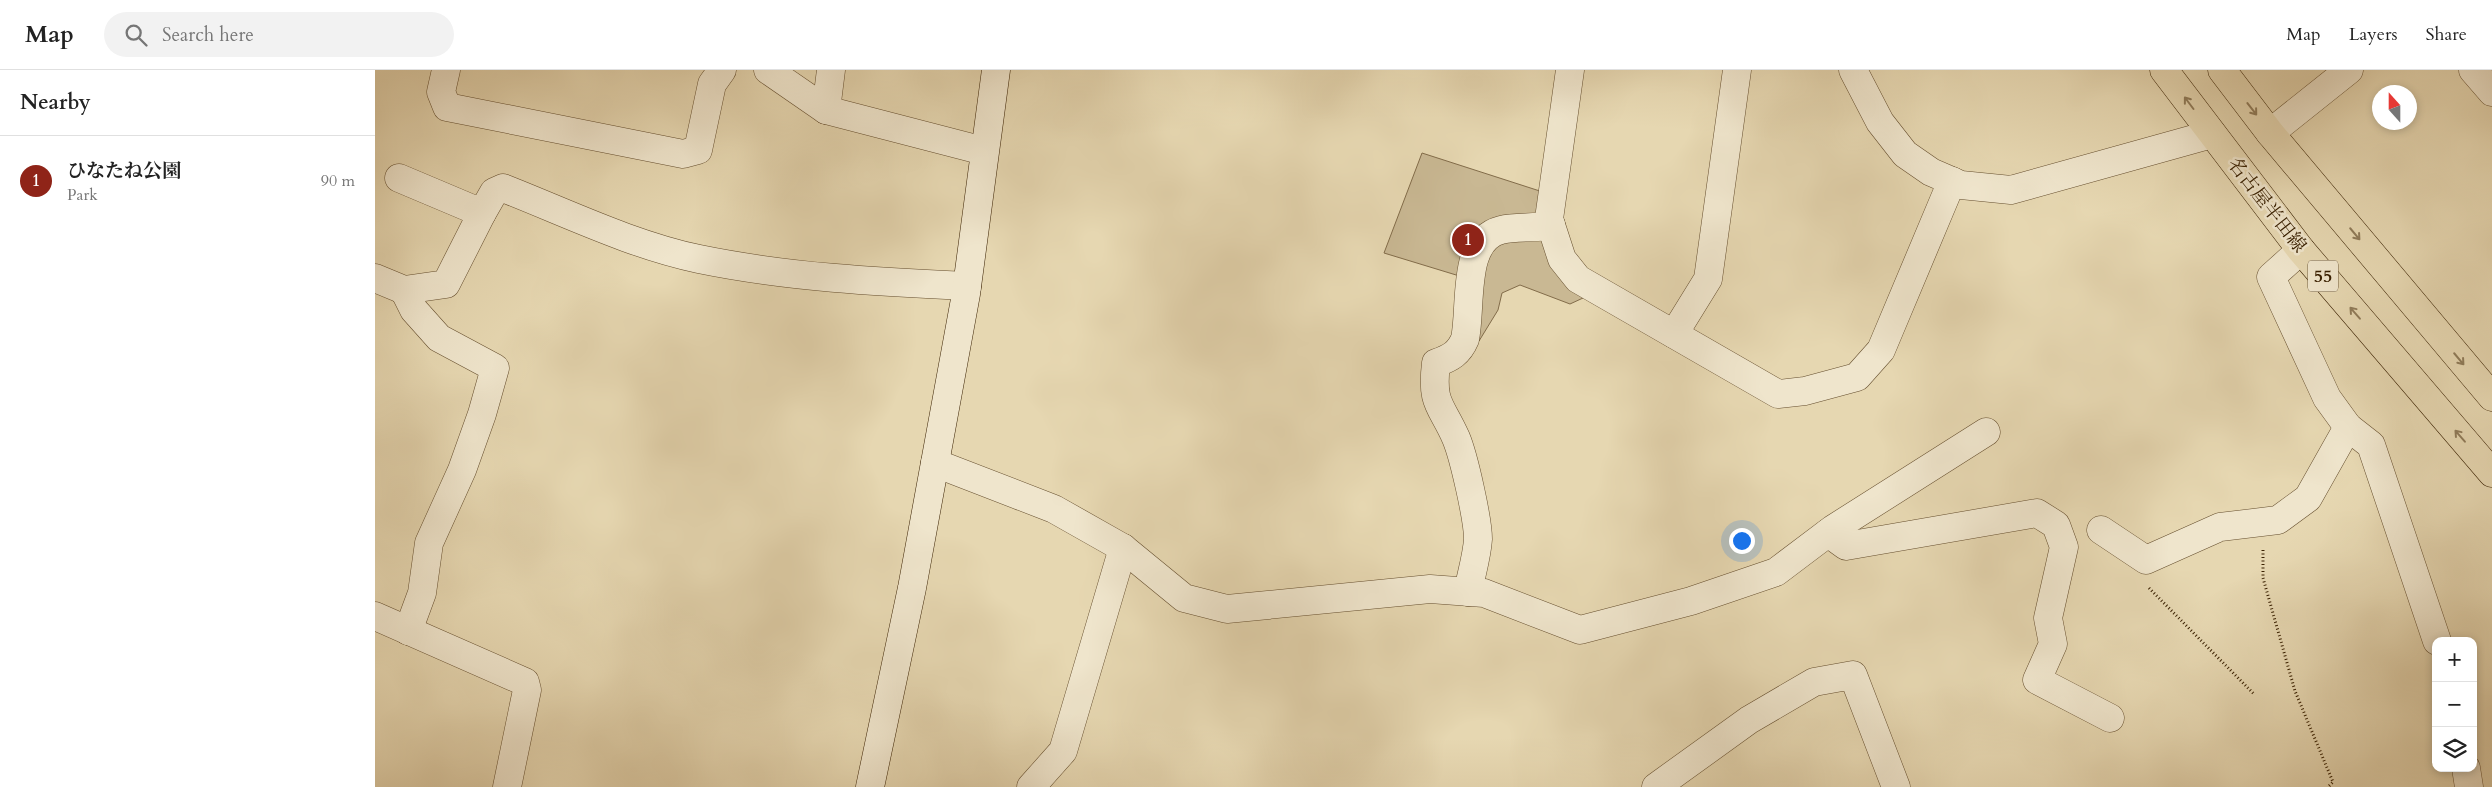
<!DOCTYPE html>
<meta charset="utf-8">
<style>
body{margin:0;font-family:Cardo,"Noto Serif JP",serif;background:#f2f2f2;color:#222}
.controls{position:absolute;right:15px;bottom:15px;display:grid;overflow:hidden;border-radius:10px;box-shadow:0 2px 8px #0003}
.controls button{width:45px;height:45px;display:grid;place-items:center;padding:0;border:0;border-bottom:1px solid #e0e0e0;background:#fff;color:#222;font:25px sans-serif}
.compass{position:absolute;left:1997px;top:15px;width:45px;height:45px;border-radius:50%;background:#fff;box-shadow:0 2px 8px #0003;rotate:339deg}
.you{position:absolute;left:1366px;top:470px;width:18px;height:18px;margin:-12px;border:4px solid #fff;border-radius:50%;background:#1a73e8;box-shadow:0 0 0 8px #1a73e833}
.badge{display:grid;place-items:center;width:32px;height:32px;border-radius:50%;background:#8f2418;color:#fff;font-size:16px;font-weight:700}
.pin{position:absolute;translate:-50% -50%;border:2px solid #fff;box-shadow:0 1px 5px #0006}
.list{margin:0;padding:0;list-style:none}
h2{display:flex;justify-content:space-between;align-items:center;height:65px;margin:0;padding:0 20px;font-size:21px}
h2 small{font-size:16px;font-weight:400;color:#767676}
.list li{display:grid;grid-template-columns:32px 1fr auto;gap:15px;align-items:center;box-sizing:border-box;height:90px;padding:0 20px;border-top:1px solid #e0e0e0}
.list b{display:block;font-size:19px;white-space:nowrap}
.list p{margin:0;font-size:16px;white-space:nowrap;color:#767676}
.list em{font-size:16px;font-style:normal;color:#767676}
.icon{flex:none;width:28px;height:28px;fill:none;stroke:currentColor;stroke-width:2;stroke-linecap:round;stroke-linejoin:round}
.map{position:relative;flex:none;width:2117px;height:717px;overflow:hidden}
header{display:flex;align-items:center;gap:30px;box-sizing:border-box;height:70px;padding:0 25px;background:#fff;border-bottom:1px solid #e0e0e0}
header strong{font-size:24px}
nav{display:flex;gap:28px;margin-inline-start:auto;font-size:18px}
.search{width:350px;height:45px;background:#f2f2f2;display:flex;align-items:center;gap:12px;box-sizing:border-box;padding:0 18px;border-radius:28px;color:#767676;font-size:19px}
main{display:flex}
aside{flex:1;background:#fff}
.map>svg:first-child{display:block}
.green{fill:#c9b893;stroke:#826c4a}
.lines{fill:none;stroke-linecap:round;stroke-linejoin:round}
.street-casing{stroke:#654e2e;stroke-width:29}
.secondary-casing{stroke:#3a2102;stroke-width:29}
.primary-casing{stroke:#3a2102;stroke-width:29}
.path{stroke:#3a2102;stroke-width:3;stroke-dasharray:1 2.5;stroke-linecap:butt}
.street{stroke:#efe5cc;stroke-width:28}
.secondary{stroke:#efe5cc;stroke-width:28}
.primary{stroke:#e6d7b1;stroke-width:28}
.oneway{stroke:#907c5a}
.labels{text-anchor:middle;dominant-baseline:central;stroke-width:5;stroke-linejoin:round;paint-order:stroke}
.shield{fill:#efe5cc;stroke:#705c3f;stroke-width:1}
.shield-label{font-size:18px;font-weight:bold;fill:#3a2102}
.street-label{font-size:19px;fill:#3a2102;stroke:#efe5cc}
</style>
<header>
<strong>Map</strong>
<div class="search"><svg class="icon" aria-label="search" viewBox="0 0 24 24"><circle cx="10" cy="10" r="6"/><path d="M15 15l6 6"/></svg>Search here</div>
<nav><a>Map</a><a>Layers</a><a>Share</a></nav>
</header>
<main>
<aside>
<h2>Nearby<small></small></h2>
<ul class="list">
<li><span class="badge">1</span><div><b>ひなたね公園</b><p>Park</p></div><em>90 m</em></li>
</ul>
</aside>
<div class="map">
<svg width="2117" height="717" viewBox="0 0 2117 717">
<rect width="100%" height="100%" fill="#e6d7b1"/>
<filter id="stains"><feTurbulence type="fractalNoise" baseFrequency=".004" numOctaves="4"/><feColorMatrix values="0 0 0 0 .2 0 0 0 0 .09 0 0 0 0 .02 0 0 0 .5 -.17"/></filter>
<radialGradient id="worn" r=".72"><stop offset=".6" stop-color="#630" stop-opacity="0"/><stop offset="1" stop-color="#630" stop-opacity=".3"/></radialGradient>
<polygon class="green" points="1047,83 1171,123 1200,213 1208,228 1195,234 1145,215 1127,223 1123,240 1104,271 1091,208 1009,183"/>
<g class="lines">
<defs>
<g id="street">
<polyline points="71,0 66,22 72,37 308,84 323,80 337,14 347,0"/>
<polyline points="393,0 451,40 609,81"/>
<polyline points="1195,0 1174,149 1187,189 1203,209 1403,324 1430,321 1482,307 1506,280 1577,111"/>
<polyline points="1478,0 1505,52 1530,84 1556,102 1586,115 1636,120 1837,64"/>
<polyline points="2098,0 2117,22"/>
<polyline points="451,40 456,0"/>
<polyline points="1895,63 1974,0"/>
<path d="M 24,108 L 107,143 L 119,122 L 128,118 C 192,143 257,175 324,189 C 411,207 503,212 592,216"/>
<polyline points="1926,180 1896,207 1952,328 1973,357 1996,375 2062,571"/>
<polyline points="0,208 29,220 71,214 107,143"/>
<polyline points="29,220 39,240 64,268 120,298 107,344 87,400 54,473 47,523 33,561"/>
<polyline points="1299,264 1333,209 1362,0"/>
<polyline points="560,393 679,439 748,478 809,528 852,539 1055,519 1109,523 1205,560 1316,531 1401,502 1458,459 1611,362"/>
<polyline points="1726,460 1771,490 1845,457 1903,450 1933,428 1973,357"/>
<polyline points="1453,463 1471,476 1662,443 1681,455 1689,477 1673,548 1678,574 1662,610 1735,648"/>
<path d="M 1093,522 C 1096,505 1102,486 1103,469 C 1103,450 1089,387 1081,368 C 1066,334 1056,335 1061,293 C 1076,288 1084,283 1090,269 C 1097,236 1086,170 1126,160 C 1142,156 1159,159 1176,155"/>
<polyline points="0,546 150,612 152,620 132,717"/>
<polyline points="2091,698 2094,717"/>
<polyline points="656,717 688,681 748,478"/>
<polyline points="1281,717 1374,650 1439,612 1478,605 1521,717"/>
</g>
<polyline id="secondary" points="495,717 537,518 591,224 621,0"/>
<g id="primary">
<polyline points="1789,0 1926,180 2117,403"/>
<polyline points="1847,0 1895,63 2117,327"/>
</g>
</defs>
<use href="#street" class="street-casing"/>
<use href="#secondary" class="secondary-casing"/>
<use href="#primary" class="primary-casing"/>
<g class="path">
<polyline points="1888,480 1888,508 1920,621 1958,712 1953,717"/>
<polyline points="1774,518 1879,624"/>
</g>
<use href="#street" class="street"/>
<use href="#secondary" class="secondary"/>
<use href="#primary" class="primary"/>
</g>
<defs><path id="oneway-shaft" d="M-6 0H5M1.5-3L5.5 0L1.5 3" fill="none" stroke-width="1.6" stroke-linecap="round" stroke-linejoin="round" transform="scale(1.25)"/></defs>
<g class="oneway">
<use href="#oneway-shaft" transform="translate(1814 33) rotate(-127)"/>
<use href="#oneway-shaft" transform="translate(1877 39) rotate(52)"/>
<use href="#oneway-shaft" transform="translate(1980 164) rotate(50)"/>
<use href="#oneway-shaft" transform="translate(1980 243) rotate(-131)"/>
<use href="#oneway-shaft" transform="translate(2084 289) rotate(50)"/>
<use href="#oneway-shaft" transform="translate(2085 366) rotate(-131)"/>
</g>
<g class="labels">
<rect class="shield" x="1933" y="190.5" width="30" height="31" rx="4"/>
<g class="shield-label">
<text x="1948" y="206">55</text>
</g>
<g class="street-label">
<text transform="translate(1892 135) rotate(52)">名古屋半田線</text>
</g>
</g>
<rect width="100%" height="100%" filter="url(#stains)"/>
<rect width="100%" height="100%" fill="url(#worn)"/>
</svg>
<div class="controls">
<button>+</button>
<button>−</button>
<button><svg class="icon" aria-label="layers" viewBox="0 0 24 24"><path d="M12 4l9 5-9 5-9-5zM3 14l9 5 9-5"/></svg></button>
</div>
<svg class="compass" viewBox="-18 -18 36 36"><path d="M0-13l5 13h-10z" fill="#e53935"/><path d="M0 13l5-13h-10z" fill="#767676"/></svg>
<div class="you"></div>
<div class="pin badge" style="left:1093px;top:170px">1</div>
</div>
</main>
